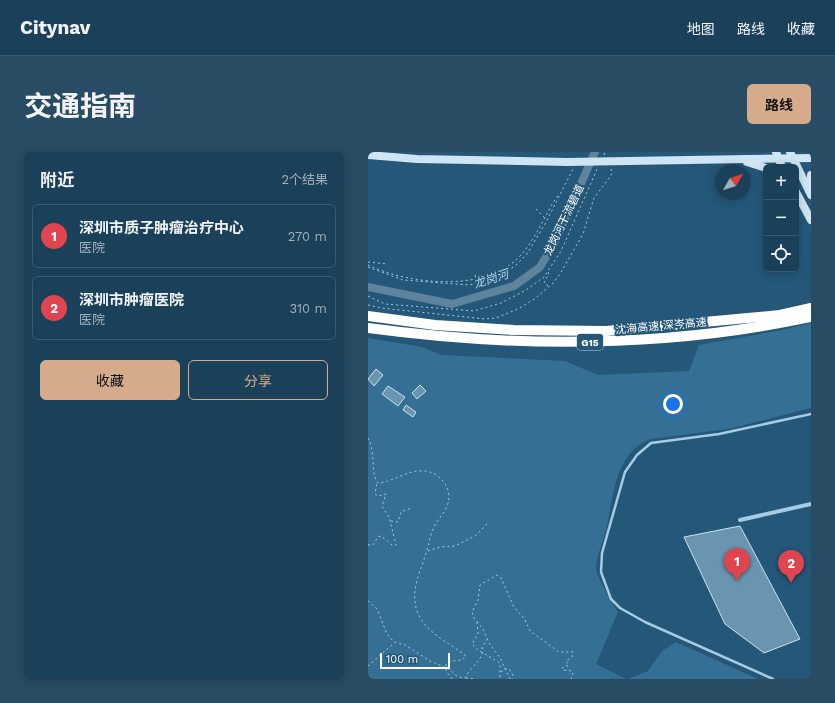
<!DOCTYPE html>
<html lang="zh">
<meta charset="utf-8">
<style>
body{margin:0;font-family:"Work Sans","Noto Sans SC",sans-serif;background:#284c63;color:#f1f3f6}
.controls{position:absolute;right:12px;top:12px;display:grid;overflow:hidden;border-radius:6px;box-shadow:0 2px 10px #0003}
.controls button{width:36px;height:36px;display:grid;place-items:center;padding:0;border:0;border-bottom:1px solid #395a70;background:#1b415a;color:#f1f3f6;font:20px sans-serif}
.compass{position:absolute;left:347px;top:12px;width:36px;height:36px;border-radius:50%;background:#1b415a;box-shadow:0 2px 10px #0003;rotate:51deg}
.scale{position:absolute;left:12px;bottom:10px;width:70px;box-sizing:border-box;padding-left:4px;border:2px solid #fff;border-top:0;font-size:11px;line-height:14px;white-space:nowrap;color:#fff;-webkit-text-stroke:3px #245778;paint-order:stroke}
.you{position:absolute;left:305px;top:252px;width:14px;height:14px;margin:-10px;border:3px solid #fff;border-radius:50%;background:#1a73e8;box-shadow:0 0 0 6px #1a73e833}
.badge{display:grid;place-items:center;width:26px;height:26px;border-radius:50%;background:#d6ab8b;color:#fff;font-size:13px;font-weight:700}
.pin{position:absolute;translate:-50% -33px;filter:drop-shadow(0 1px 2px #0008)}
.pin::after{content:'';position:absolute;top:21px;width:14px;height:12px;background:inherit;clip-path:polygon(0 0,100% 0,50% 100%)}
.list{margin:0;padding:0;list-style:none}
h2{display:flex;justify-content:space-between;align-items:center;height:52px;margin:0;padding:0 16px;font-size:17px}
h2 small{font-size:13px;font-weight:400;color:#a0afbb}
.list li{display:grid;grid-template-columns:26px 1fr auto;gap:12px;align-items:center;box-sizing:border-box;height:64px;margin:0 8px 8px;padding:0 8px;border:1px solid #395a70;border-radius:6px}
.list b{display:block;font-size:15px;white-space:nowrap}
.list p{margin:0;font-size:13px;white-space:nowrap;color:#a0afbb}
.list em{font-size:13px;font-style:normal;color:#a0afbb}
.actions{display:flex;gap:8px;padding:12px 16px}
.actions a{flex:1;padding:9px 0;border:1px solid #d6ab8b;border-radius:6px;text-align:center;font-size:14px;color:#d6ab8b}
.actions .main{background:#d6ab8b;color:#111}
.icon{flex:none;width:22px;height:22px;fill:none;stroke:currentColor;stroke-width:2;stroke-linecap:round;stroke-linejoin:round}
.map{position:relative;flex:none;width:443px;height:527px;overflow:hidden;border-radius:6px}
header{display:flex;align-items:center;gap:24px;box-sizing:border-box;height:56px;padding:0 20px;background:#1b415a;border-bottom:1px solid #395a70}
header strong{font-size:19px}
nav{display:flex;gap:22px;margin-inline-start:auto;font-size:14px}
.intro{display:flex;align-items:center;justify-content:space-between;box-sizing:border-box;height:96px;padding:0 24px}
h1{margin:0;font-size:28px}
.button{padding:10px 18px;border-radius:6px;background:#d6ab8b;color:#111;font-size:14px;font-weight:700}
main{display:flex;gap:24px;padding:0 24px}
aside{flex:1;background:#1b415a;border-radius:6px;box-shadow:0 2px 10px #0003}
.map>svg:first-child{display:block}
.green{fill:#357094}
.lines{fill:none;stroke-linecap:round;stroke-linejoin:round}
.river{stroke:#5e839c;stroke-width:8}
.building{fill:#6995b1;stroke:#c8e3f3}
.path{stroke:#a6cce3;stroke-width:1;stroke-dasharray:2 3;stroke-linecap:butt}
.service{stroke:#a6cce3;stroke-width:2.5}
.minor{stroke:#a6cce3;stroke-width:4}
.secondary{stroke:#cfe5f4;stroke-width:8}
.motorway{stroke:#fff;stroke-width:10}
.labels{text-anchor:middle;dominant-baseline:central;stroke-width:4;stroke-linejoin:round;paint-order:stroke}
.shield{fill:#245778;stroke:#bdcdd6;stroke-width:1}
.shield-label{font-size:10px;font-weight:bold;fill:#fff}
.street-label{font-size:11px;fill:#fff;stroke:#245778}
.water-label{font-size:12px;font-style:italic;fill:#b1d6ec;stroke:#245778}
</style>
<header>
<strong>Citynav</strong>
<nav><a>地图</a><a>路线</a><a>收藏</a></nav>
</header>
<div class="intro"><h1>交通指南</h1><a class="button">路线</a></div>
<main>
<aside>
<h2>附近<small>2个结果</small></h2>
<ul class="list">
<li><span class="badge" style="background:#e0444e">1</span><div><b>深圳市质子肿瘤治疗中心</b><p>医院</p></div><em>270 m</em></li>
<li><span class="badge" style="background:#e0444e">2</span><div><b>深圳市肿瘤医院</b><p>医院</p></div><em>310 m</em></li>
</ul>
<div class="actions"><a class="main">收藏</a><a>分享</a></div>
</aside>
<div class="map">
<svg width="443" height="527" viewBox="0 0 443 527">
<rect width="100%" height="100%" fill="#245778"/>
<g class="green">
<path d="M 443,171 L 443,256 L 360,277 L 283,287 C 246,300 246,345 238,378 C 235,388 228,407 228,417 C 229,425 245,453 250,460 L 228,512 L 258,527 L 0,527 L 0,186 L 54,195 L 73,203 L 197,209 L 230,223 L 321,219 L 331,193 L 414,178 Z"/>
<polygon points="308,490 390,527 260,527 280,519 294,499"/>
</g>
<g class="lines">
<polyline class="river" points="0,135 84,152 146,134 172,115 187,90 227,0"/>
</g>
<g class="building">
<polygon points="8,217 15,223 6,234 0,227"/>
<polygon points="52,233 58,239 49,247 44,241"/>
<polygon points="20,234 37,245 30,254 14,242"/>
<polygon points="38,253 48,260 45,265 35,258"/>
<polygon points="372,374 432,487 396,501 357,472 316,385"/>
</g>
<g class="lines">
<g class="path">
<polyline points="236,3 237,0"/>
<polyline points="168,57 176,65"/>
<polyline points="0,110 19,112"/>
<path d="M 0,113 C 42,133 119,141 153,103 C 169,85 177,62 190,43 L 192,43"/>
<polyline points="0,115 35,128 101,133 124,128 147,114 159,102 177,72 205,17"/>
<polyline points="107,123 108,127"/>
<polyline points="180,134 176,131 181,121 180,120"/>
<polyline points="0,144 17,152 106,159 133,151 158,138 176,125 193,99 230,15"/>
<polyline points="0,153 13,156 117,167 128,166 150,157 168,146 185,131 192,122 215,82 226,46 244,22 243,17"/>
<path d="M 0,286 C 8,299 2,322 10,331 C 26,330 40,317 57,319 C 73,321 86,338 79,354 C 76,362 68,369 65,377 C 62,384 61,391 59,398 C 53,419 42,437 49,459 C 56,480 82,491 98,504 L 94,508 L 84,509 L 78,512 L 78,519 L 84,527"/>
<polyline points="23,369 30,370 33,360 43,356"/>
<polyline points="0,393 5,393 10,385 13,384 24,393 28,393 21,365 14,354 18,342 10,344 7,342 9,330"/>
<polyline points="60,399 72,395 87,394 107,384 119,372"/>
<path d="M 0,449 L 9,457 L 19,482 L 26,490 L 37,493 L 62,509 L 81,517 L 90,525 L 97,526 C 103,513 117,508 114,495 L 119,488"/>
<polyline points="109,470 110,482 104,492 110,498 132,511 132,527"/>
<polyline points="0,514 26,491"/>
<polyline points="133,520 136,517 141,517 145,523 144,527"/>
<polyline points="98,526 108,527"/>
<polyline points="142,527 132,506 121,491 115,477 106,466 104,460 110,448 112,433 129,423 133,426 146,455 156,466 162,479 191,500 205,500 204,505 198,509 201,513 194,516 195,518 204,519 205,521 203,527"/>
</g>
<polyline class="service" points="405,527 277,470 252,456 243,447 233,420 234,401 257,320 269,303 283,291 351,282 443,262"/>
<polyline class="minor" points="372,368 443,352"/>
<g class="secondary">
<polyline points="408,0 414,15"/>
<polyline points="422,0 443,43"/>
<polyline points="0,3 49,7 199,10 443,6"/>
<polyline points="379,10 398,16"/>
<polyline points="428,40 443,68"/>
<polyline points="443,40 443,23"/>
</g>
<g class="motorway">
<polyline points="0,164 67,173 146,178 238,179 412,163 443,156"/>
<path d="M 0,176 C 148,196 297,196 443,165"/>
</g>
</g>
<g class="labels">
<rect class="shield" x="209" y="182" width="26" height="16" rx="3"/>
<g class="shield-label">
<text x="222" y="190">G15</text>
</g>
<g class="street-label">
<text transform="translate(196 68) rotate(-64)">龙岗河干流碧道</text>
<text transform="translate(293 174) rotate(-5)">沈海高速 深岑高速</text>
</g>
<g class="water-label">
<text transform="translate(123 127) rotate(-18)">龙岗河</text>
</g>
</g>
</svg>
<div class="controls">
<button>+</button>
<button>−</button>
<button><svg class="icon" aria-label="locate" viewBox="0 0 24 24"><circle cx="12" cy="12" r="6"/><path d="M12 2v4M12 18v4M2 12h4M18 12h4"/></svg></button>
</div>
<svg class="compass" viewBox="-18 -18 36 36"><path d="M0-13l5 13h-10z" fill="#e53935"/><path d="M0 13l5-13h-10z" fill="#a0afbb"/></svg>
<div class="scale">100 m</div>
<div class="you"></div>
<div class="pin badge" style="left:369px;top:429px;background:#e0444e">1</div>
<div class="pin badge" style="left:423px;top:431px;background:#e0444e">2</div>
</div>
</main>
